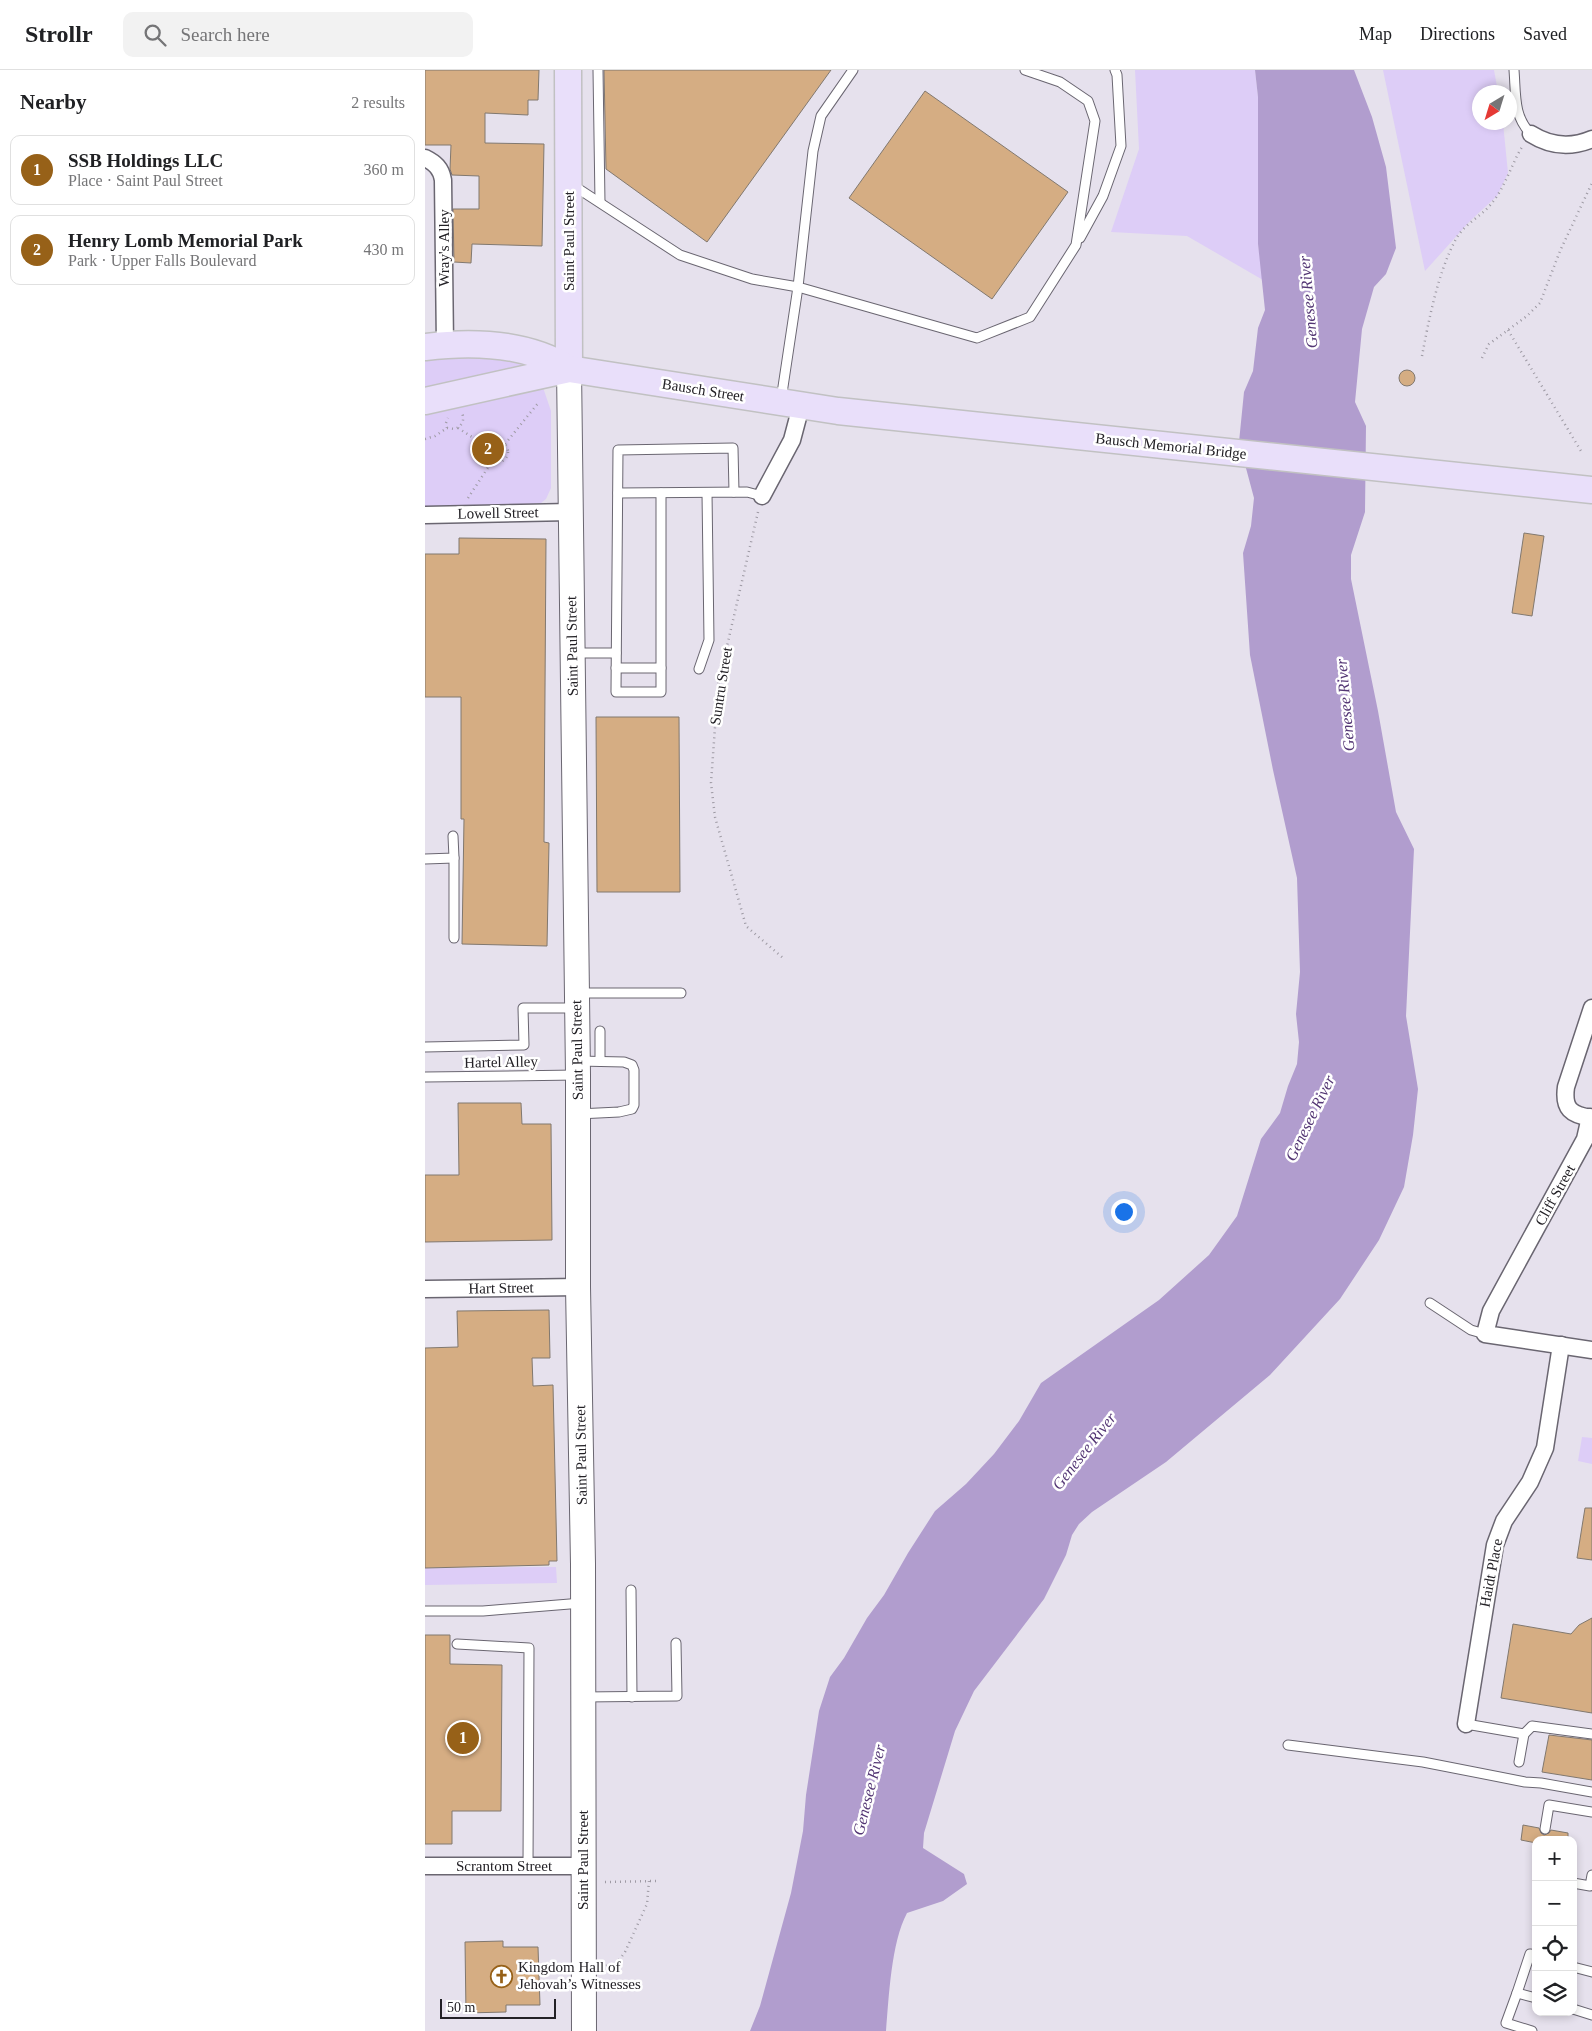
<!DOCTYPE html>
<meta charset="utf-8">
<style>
body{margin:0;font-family:Georgia,serif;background:#f2f2f2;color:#202124}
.controls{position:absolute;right:15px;bottom:15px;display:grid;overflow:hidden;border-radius:10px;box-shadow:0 2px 8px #0003}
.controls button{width:45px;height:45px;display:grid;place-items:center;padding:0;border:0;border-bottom:1px solid #e0e0e0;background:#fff;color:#202124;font:25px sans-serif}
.compass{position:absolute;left:1047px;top:15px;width:45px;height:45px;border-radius:50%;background:#fff;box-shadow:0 2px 8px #0003;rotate:218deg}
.scale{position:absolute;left:15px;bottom:12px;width:116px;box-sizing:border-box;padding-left:5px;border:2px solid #232126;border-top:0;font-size:14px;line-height:18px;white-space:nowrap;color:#232126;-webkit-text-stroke:4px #fff;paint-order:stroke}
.you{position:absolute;left:698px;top:1141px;width:18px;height:18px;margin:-12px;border:4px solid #fff;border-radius:50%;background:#1a73e8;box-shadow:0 0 0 8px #1a73e833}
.badge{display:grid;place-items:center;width:32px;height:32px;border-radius:50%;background:#976118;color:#fff;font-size:16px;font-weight:700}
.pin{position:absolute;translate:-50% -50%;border:2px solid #fff;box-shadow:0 1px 5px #0006}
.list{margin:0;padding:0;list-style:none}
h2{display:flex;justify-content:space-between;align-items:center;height:65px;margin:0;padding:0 20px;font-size:21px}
h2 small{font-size:16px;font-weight:400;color:#757577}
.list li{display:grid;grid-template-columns:32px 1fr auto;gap:15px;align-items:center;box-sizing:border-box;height:70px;margin:0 10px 10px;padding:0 10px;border:1px solid #e0e0e0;border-radius:10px}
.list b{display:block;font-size:19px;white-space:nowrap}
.list p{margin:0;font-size:16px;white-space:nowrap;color:#757577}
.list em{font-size:16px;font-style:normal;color:#757577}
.icon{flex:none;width:28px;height:28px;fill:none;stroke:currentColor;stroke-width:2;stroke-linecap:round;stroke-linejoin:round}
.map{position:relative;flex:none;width:1167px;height:1961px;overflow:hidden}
header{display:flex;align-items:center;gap:30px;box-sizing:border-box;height:70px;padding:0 25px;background:#fff;border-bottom:1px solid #e0e0e0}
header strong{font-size:24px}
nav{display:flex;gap:28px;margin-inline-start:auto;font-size:18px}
.search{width:350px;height:45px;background:#f2f2f2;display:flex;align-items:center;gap:12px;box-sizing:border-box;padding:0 18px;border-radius:10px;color:#757577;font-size:19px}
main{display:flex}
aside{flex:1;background:#fff}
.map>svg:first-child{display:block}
.green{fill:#ddcdf7}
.water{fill:#b19dce}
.building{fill:#d5ad83;stroke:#81786f}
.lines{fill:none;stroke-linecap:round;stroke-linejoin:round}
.lane-casing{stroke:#6a6671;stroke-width:11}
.street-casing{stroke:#6a6671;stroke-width:19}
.secondary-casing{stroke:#6a6671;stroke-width:26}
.primary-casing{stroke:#c1c1c2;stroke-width:29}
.path{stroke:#9e9aa4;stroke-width:2.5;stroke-dasharray:1 4;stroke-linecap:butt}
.lane{stroke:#fff;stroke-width:9}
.street{stroke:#fff;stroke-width:16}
.secondary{stroke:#fff;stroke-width:24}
.primary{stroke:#e9dffa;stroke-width:26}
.labels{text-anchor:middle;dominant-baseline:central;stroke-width:5;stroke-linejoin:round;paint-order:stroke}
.street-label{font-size:15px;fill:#232126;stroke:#fff}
.poi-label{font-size:15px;fill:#232126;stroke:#fff;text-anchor:start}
.water-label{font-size:16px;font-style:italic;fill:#533674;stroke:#fff}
</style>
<header>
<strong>Strollr</strong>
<div class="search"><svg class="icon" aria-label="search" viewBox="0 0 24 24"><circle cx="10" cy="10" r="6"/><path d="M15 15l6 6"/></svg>Search here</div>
<nav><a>Map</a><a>Directions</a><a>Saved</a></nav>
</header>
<main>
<aside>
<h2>Nearby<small>2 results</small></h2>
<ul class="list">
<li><span class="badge">1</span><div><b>SSB Holdings LLC</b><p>Place · Saint Paul Street</p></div><em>360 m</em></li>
<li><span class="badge">2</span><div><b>Henry Lomb Memorial Park</b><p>Park · Upper Falls Boulevard</p></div><em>430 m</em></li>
</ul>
</aside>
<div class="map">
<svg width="1167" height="1961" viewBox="0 0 1167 1961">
<rect width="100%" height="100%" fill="#e6e1ed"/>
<g class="green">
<polygon points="710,0 830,0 833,27 833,174 838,210 762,166 686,162 714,79"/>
<polygon points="958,0 1069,0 1073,22 1054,22 1054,52 1078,53 1083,103 1072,126 1045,151 1000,201"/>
<polygon points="9,282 109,291 126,341 126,418 121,429 116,433 109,434 0,437 0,285"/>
<polygon points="1157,1367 1167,1368 1167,1394 1153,1391"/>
<polygon points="131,1497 132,1513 0,1515 0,1498"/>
</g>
<path class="water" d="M 830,0 L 929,0 L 947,47 L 961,97 L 971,178 L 961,204 L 949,217 L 937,259 L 930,332 L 941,356 L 940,442 L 926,485 L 926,509 L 953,641 L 971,742 L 989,779 L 981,946 L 993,1019 L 988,1065 L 979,1117 L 954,1170 L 915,1229 L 845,1305 L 741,1392 L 667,1442 L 654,1454 L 647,1465 L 641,1485 L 619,1529 L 549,1621 L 530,1661 L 499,1763 L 498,1778 L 539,1804 L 542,1814 L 518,1831 L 482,1843 C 466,1873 464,1927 461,1961 L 325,1961 L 335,1936 L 366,1823 L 378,1761 L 381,1725 L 394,1641 L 405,1607 L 419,1588 L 442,1548 L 459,1525 L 483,1483 L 510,1441 L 541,1414 L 569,1384 L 594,1351 L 616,1313 L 734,1230 L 784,1185 L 812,1146 L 836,1069 L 855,1043 L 863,1016 L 872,994 L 874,972 L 871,944 L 875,902 L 872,808 L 848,700 L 825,585 L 818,483 L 826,456 L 829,428 L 814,372 L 819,322 L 828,301 L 833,258 L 840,240 L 833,174 L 833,27 Z"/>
<g class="building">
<polygon points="0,0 114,0 113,30 103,30 103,45 60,43 60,73 119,74 117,176 47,174 46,193 29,192 28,139 54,139 54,106 27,105 25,99 26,75 0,75"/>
<polygon points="179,0 406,0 282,172 181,99"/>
<polygon points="500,21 643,122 567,229 424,128"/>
<circle cx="982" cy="308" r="8"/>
<polygon points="1099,463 1119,466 1107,546 1087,543"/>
<polygon points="34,468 121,469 119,772 124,773 122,876 37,874 39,749 36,749 36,627 0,627 0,484 34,484"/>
<polygon points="171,647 254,647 255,822 172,822"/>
<polygon points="33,1033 96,1033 97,1054 126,1054 127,1170 0,1172 0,1105 34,1105"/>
<polygon points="124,1240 125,1288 107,1288 108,1316 128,1315 132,1491 124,1491 124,1495 0,1498 0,1278 33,1277 32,1241"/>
<polygon points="1160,1438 1167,1438 1167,1490 1152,1488"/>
<polygon points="1167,1548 1167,1643 1076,1628 1088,1554 1146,1564 1154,1555"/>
<polygon points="0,1565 25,1565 25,1594 77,1595 76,1741 27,1741 27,1774 0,1774"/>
<polygon points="1124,1665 1167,1670 1167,1710 1117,1702"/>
<polygon points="1098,1755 1114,1758 1116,1763 1119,1765 1124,1763 1126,1760 1143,1763 1143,1770 1111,1770 1111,1773 1096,1770"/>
<polygon points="78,1871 78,1877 113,1877 115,1935 81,1935 81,1942 41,1943 40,1872"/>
</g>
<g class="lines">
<defs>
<g id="lane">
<polyline points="173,0 175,132"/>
<polyline points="428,0 396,46 388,81 373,217 552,268 605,247 651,175 670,51 663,31 635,12 600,0"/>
<path d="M 1089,0 C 1091,24 1088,46 1106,64"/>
<polyline points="146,114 255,185 327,209 373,217 356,330"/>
<polyline points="655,168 678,126 696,76 692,5 690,0"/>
<polyline points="193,423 322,422 337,426"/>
<polyline points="149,583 191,583"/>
<polyline points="191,598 236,598 236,423"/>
<polyline points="236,598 236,622 191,622 193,380 308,378 309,422"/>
<polyline points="274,599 284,570 282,423"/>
<polyline points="29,788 29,868"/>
<polyline points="0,789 29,788 28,766"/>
<polyline points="154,923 256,923"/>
<polyline points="0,977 99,975 98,938 151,938"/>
<polyline points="153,991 199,992 207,995 209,1000 209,1035 207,1039 194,1042 153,1044"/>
<polyline points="175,991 175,961"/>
<polyline points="0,1007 152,1005"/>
<polyline points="1005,1233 1046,1260 1060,1264"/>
<polyline points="206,1520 207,1627"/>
<polyline points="0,1541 58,1541 157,1533"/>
<polyline points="32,1574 104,1578 103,1796"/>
<polyline points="158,1627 252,1626 251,1573"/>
<polyline points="1041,1654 1099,1664 1107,1656 1167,1664"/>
<polyline points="863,1675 998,1692 1100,1712 1116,1713 1167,1722"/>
<polyline points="1094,1692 1099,1664"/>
<polyline points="1120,1759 1124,1735 1167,1742"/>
<polyline points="1148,1813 1165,1816 1167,1805"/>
<polyline points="1111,1885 1105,1884 1092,1923 1111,1928"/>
<polyline points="1148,1897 1167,1902"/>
<polyline points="1092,1923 1081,1953 1107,1961"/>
<polyline points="1148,1939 1167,1945"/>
</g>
<g id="street">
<path d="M 1106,64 C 1125,76 1146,78 1167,69"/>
<path d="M 0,88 C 10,93 16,98 18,110 L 20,275"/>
<polyline points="337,426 367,370 376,336"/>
<polyline points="0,445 146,442"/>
<path d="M 1167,938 L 1141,1017 C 1138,1039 1146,1045 1167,1048"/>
<polyline points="1165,1047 1160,1069 1066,1241 1060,1264 1167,1280"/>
<polyline points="0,1219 153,1217"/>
<polyline points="1041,1654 1070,1475 1079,1451 1105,1412 1120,1378 1136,1275"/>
<polyline points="0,1796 158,1796"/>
</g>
<polyline id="secondary" points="144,299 153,1005 153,1217 158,1494 159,1961"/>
<g id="primary">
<polyline points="143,0 144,299"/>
<path d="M 0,277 C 48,271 102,273 144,299"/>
<polyline points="0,331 144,299 413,341 1167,420"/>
</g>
</defs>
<use href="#lane" class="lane-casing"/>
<use href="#street" class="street-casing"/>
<use href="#secondary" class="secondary-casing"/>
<use href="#primary" class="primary-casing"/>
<g class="path">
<polyline points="1083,260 1156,381"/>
<path d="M 997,286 C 1004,249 1013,202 1031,169 C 1040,153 1056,147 1066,134 C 1080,118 1086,95 1097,77"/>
<polyline points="1057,288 1064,274 1102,246 1115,233 1135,181 1167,113"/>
<path d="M 22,358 L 30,359 C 37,356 40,350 37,343"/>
<polyline points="33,358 64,378"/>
<polyline points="0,369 10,366 22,358 21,353 23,348"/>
<circle cx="73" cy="382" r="10"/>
<polyline points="80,374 114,332"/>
<polyline points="43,428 68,390"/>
<polyline points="333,442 293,615 286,713 290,747 321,856 358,888"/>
<polyline points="180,1812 231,1811"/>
<polyline points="181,1896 192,1893 200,1882 222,1834 224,1811"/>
</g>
<use href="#lane" class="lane"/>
<use href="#street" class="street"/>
<use href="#secondary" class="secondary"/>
<use href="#primary" class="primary"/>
</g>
<defs>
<symbol id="church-ring" viewBox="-11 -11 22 22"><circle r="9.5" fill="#fff" stroke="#976118" stroke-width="1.5"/><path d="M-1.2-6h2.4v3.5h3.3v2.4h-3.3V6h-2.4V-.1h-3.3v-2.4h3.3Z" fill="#976118"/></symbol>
</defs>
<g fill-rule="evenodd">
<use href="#church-ring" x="64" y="1894" width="25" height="25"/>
</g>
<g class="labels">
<g class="street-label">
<text transform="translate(144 171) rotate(-90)">Saint Paul Street</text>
<text transform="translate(19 178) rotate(-90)">Wray's Alley</text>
<text transform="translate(278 320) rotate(9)">Bausch Street</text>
<text transform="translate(746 376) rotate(6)">Bausch Memorial Bridge</text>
<text transform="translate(73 443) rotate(-1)">Lowell Street</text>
<text transform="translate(147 576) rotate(-91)">Saint Paul Street</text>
<text transform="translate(296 616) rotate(-81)">Suntru Street</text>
<text transform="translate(152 980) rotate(-91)">Saint Paul Street</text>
<text transform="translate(76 992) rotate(-1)">Hartel Alley</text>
<text transform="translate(1130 1125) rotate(-61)">Cliff Street</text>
<text transform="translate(76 1218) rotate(-1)">Hart Street</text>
<text transform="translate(156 1385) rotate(-91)">Saint Paul Street</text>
<text transform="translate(1066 1503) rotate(-79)">Haidt Place</text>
<text transform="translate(158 1790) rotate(-90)">Saint Paul Street</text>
<text x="79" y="1796">Scrantom Street</text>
</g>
<g class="poi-label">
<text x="93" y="1897">Kingdom Hall of<tspan x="93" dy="17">Jehovah’s Witnesses</tspan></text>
</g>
<g class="water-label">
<text transform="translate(883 232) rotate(-95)">Genesee River</text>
<text transform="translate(920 635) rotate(-95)">Genesee River</text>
<text transform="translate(885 1048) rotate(-64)">Genesee River</text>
<text transform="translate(659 1381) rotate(-52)">Genesee River</text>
<text transform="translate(444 1720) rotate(-76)">Genesee River</text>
</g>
</g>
</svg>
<div class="controls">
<button>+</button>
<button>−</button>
<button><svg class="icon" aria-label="locate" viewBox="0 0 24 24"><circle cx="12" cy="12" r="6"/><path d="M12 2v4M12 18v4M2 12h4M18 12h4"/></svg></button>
<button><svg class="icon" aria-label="layers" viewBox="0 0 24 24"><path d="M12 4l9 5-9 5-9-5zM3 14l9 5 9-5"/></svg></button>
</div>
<svg class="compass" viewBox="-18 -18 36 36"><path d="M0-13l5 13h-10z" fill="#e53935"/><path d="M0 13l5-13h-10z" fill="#757577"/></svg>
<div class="scale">50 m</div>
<div class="you"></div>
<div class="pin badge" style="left:38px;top:1668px">1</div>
<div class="pin badge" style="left:63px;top:379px">2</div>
</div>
</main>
